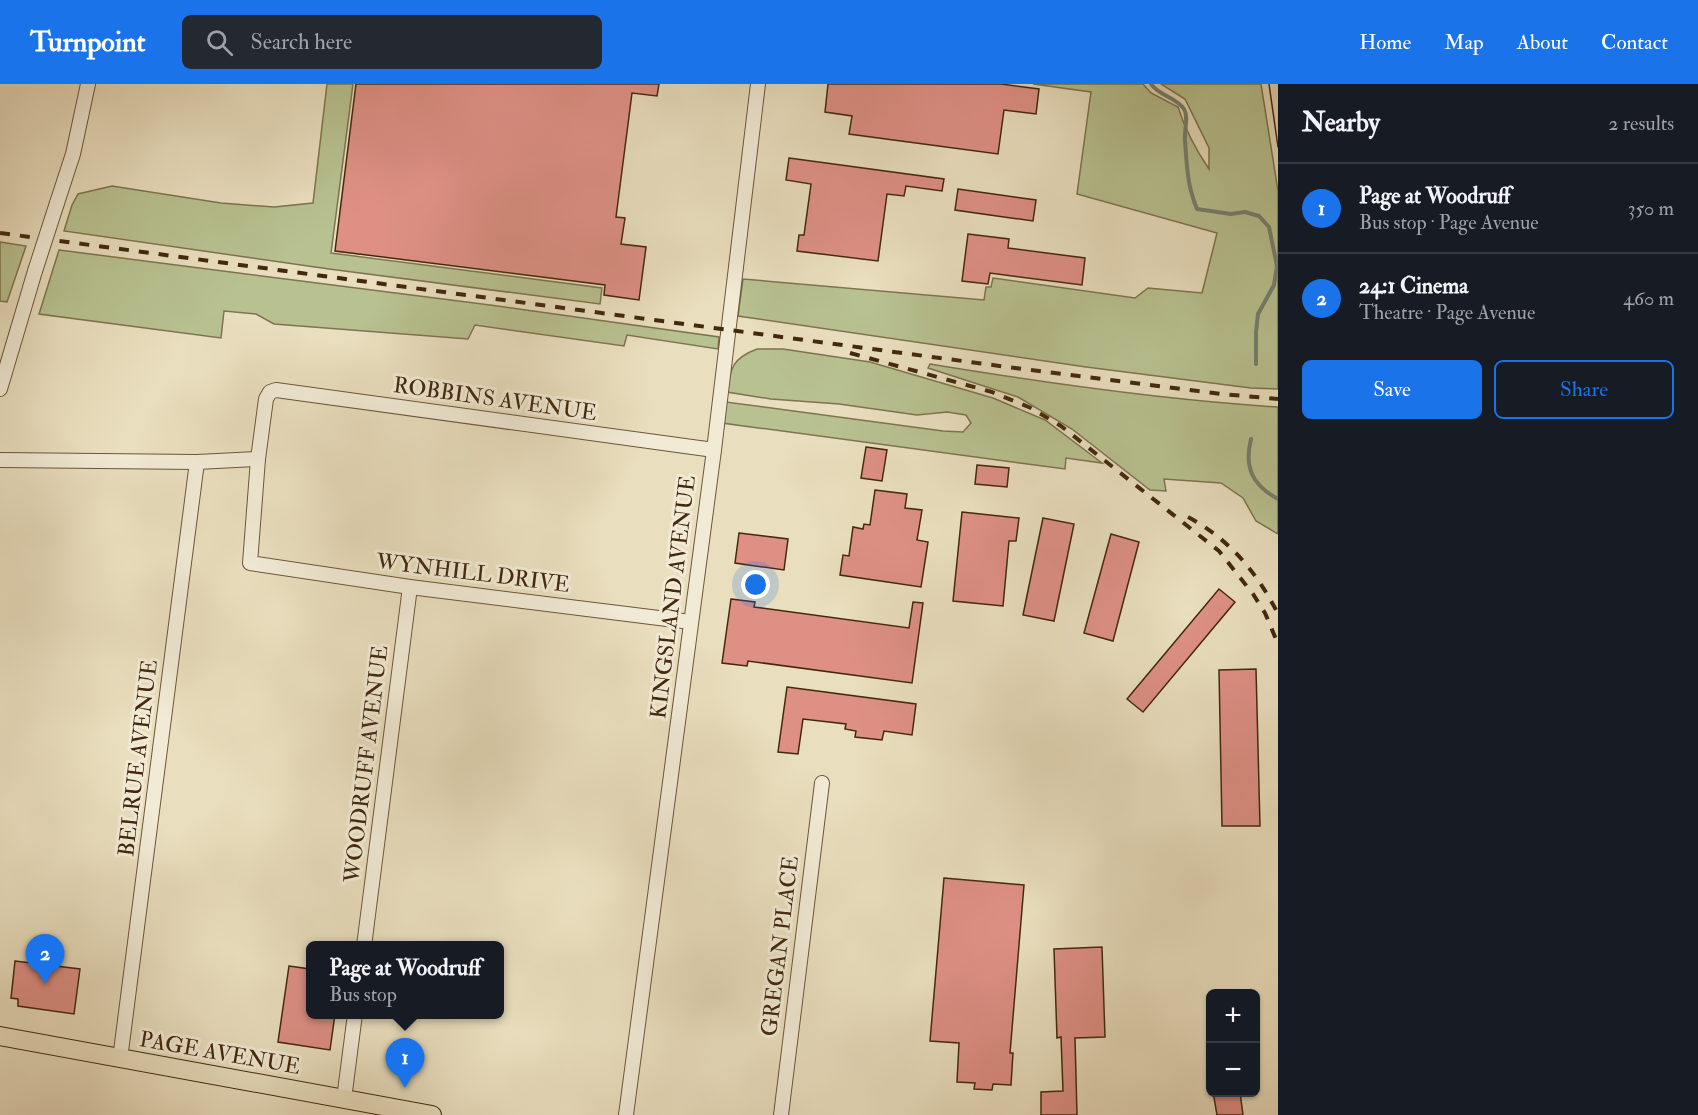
<!DOCTYPE html>
<meta charset="utf-8">
<style>
body{margin:0;font-family:"IM FELL Double Pica",serif;background:#242831;color:#f1f3f6}
.controls{position:absolute;right:18px;bottom:18px;display:grid;overflow:hidden;border-radius:9px;box-shadow:0 2px 4px #0004}
.controls button{width:54px;height:54px;display:grid;place-items:center;padding:0;border:0;border-bottom:2px solid #363941;background:#171b24;color:#f1f3f6;font:30px sans-serif}
.you{position:absolute;left:756px;top:501px;width:21px;height:21px;margin:-15px;border:4px solid #fff;border-radius:50%;background:#1a73e8;box-shadow:0 0 0 9px #1a73e833}
.badge{display:grid;place-items:center;width:39px;height:39px;border-radius:50%;background:#1a73e8;color:#fff;font-size:20px;font-weight:700}
.pin{position:absolute;translate:-50% -50px;filter:drop-shadow(0 2px 3px #0008)}
.pin::after{content:'';position:absolute;top:32px;width:21px;height:18px;background:inherit;clip-path:polygon(0 0,100% 0,50% 100%)}
.popup{position:absolute;left:306px;top:857px;width:198px;height:78px;box-sizing:border-box;display:grid;place-content:center;border-radius:9px;background:#171b24;filter:drop-shadow(0 2px 4px #0005);font-size:20px;white-space:nowrap;color:#9ea1a6}
.popup b{font-size:22px;color:#f1f3f6}
.popup::after{content:'';position:absolute;left:50%;top:100%;margin-left:-12px;border:12px solid transparent;border-top-color:#171b24}
.list{margin:0;padding:0;list-style:none}
h2{display:flex;justify-content:space-between;align-items:center;height:78px;margin:0;padding:0 24px;font-size:26px}
h2 small{font-size:20px;font-weight:400;color:#9ea1a6}
.list li{display:grid;grid-template-columns:39px 1fr auto;gap:18px;align-items:center;box-sizing:border-box;height:90px;padding:0 24px;border-top:2px solid #363941}
.list b{display:block;font-size:22px;white-space:nowrap}
.list p{margin:0;font-size:20px;white-space:nowrap;color:#9ea1a6}
.list em{font-size:20px;font-style:normal;color:#9ea1a6}
.actions{display:flex;gap:12px;padding:18px 24px}
.actions a{flex:1;padding:14px 0;border:2px solid #1a73e8;border-radius:9px;text-align:center;font-size:21px;color:#1a73e8}
.actions .main{background:#1a73e8;color:#fff}
.icon{flex:none;width:33px;height:33px;fill:none;stroke:currentColor;stroke-width:2;stroke-linecap:round;stroke-linejoin:round}
.map{position:relative;flex:none;width:1278px;height:1031px;overflow:hidden}
header{display:flex;align-items:center;gap:36px;box-sizing:border-box;height:84px;padding:0 30px;background:#1a73e8;color:#fff}
header strong{font-size:28px}
nav{display:flex;gap:33px;margin-inline-start:auto;font-size:21px}
.search{width:420px;height:54px;background:#242831;display:flex;align-items:center;gap:15px;box-sizing:border-box;padding:0 21px;border-radius:9px;color:#9ea1a6;font-size:22px}
main{display:flex}
aside{flex:1;background:#171b24}
.map>svg:first-child{display:block}
.green{fill:#b8c190;stroke:#7e744f;stroke-width:1.5}
.lines{fill:none;stroke-linecap:round;stroke-linejoin:round}
.stream{stroke:#76816e;stroke-width:4}
.building{fill:#de9085;stroke:#43280e;stroke-width:1.5}
.minor-casing{stroke:#6c563a;stroke-width:16}
.major-casing{stroke:#43280e;stroke-width:20}
.minor{stroke:#f1ead5;stroke-width:14}
.major{stroke:#e9debe;stroke-width:18}
.tram{stroke:#43280e;stroke-width:1.5}
.rail{stroke:#43280e;stroke-width:4;stroke-dasharray:10 10;stroke-linecap:butt}
.minor-bridge-casing{stroke:#6c563a;stroke-width:16;stroke-linecap:butt}
.minor-bridge{stroke:#f1ead5;stroke-width:14}
.labels{text-anchor:middle;dominant-baseline:central;stroke-width:6;stroke-linejoin:round;paint-order:stroke}
.street-label{font-size:22px;fill:#43280e;stroke:#f1ead5}
</style>
<header>
<strong>Turnpoint</strong>
<div class="search"><svg class="icon" aria-label="search" viewBox="0 0 24 24"><circle cx="10" cy="10" r="6"/><path d="M15 15l6 6"/></svg>Search here</div>
<nav><a>Home</a><a>Map</a><a>About</a><a>Contact</a></nav>
</header>
<main>
<div class="map">
<svg width="1278" height="1031" viewBox="0 0 1278 1031">
<rect width="100%" height="100%" fill="#e9debe"/>
<filter id="stains"><feTurbulence type="fractalNoise" baseFrequency=".00333" numOctaves="4"/><feColorMatrix values="0 0 0 0 .2 0 0 0 0 .09 0 0 0 0 .02 0 0 0 .5 -.17"/></filter>
<radialGradient id="worn" r=".72"><stop offset=".6" stop-color="#630" stop-opacity="0"/><stop offset="1" stop-color="#630" stop-opacity=".3"/></radialGradient>
<g class="green">
<polygon points="327,0 353,0 331,169 602,204 600,220 329,185 64,147 72,121 78,110 112,102 221,119 274,123 313,119"/>
<path d="M 1033,0 L 1143,0 L 1151,9 L 1178,23 C 1185,45 1196,66 1209,85 L 1209,64 L 1185,15 L 1161,0 L 1261,0 L 1278,107 L 1278,305 L 1251,304 L 1086,283 L 738,232 L 743,195 L 984,216 L 986,203 L 991,203 L 993,194 L 1135,214 L 1148,204 L 1202,209 L 1217,149 L 1077,110 L 1091,8 Z"/>
<polygon points="0,158 26,162 7,218 0,217"/>
<polygon points="59,166 490,221 719,253 718,265 627,251 624,262 475,241 468,255 274,240 256,230 224,227 221,254 39,230"/>
<path d="M 757,265 L 783,265 L 870,278 L 993,314 L 1045,336 L 1102,379 L 1066,374 L 1065,385 L 722,339 L 726,318 L 943,347 L 963,348 L 971,339 L 966,331 L 947,328 L 917,331 L 839,320 L 771,315 L 727,308 C 730,284 733,274 757,265 Z"/>
<path d="M 930,280 C 1045,299 1162,316 1278,323 L 1278,450 L 1256,437 L 1243,414 L 1221,399 L 1164,395 L 1166,407 L 1150,406 L 1072,345 L 1018,313 L 928,284 Z"/>
</g>
<g class="lines">
<g class="stream">
<path d="M 1151,0 C 1159,12 1176,13 1184,25 C 1189,34 1184,46 1185,57 C 1187,82 1187,101 1197,125 L 1231,130 L 1245,128 L 1259,132 L 1269,143 L 1277,182 L 1274,201 L 1258,230 L 1256,248 L 1256,280"/>
<path d="M 1251,355 C 1244,383 1252,401 1278,415"/>
</g>
</g>
<g class="building">
<polygon points="356,0 659,0 657,12 632,9 616,133 625,134 621,160 646,163 639,216 604,211 605,201 335,167"/>
<polygon points="828,0 1001,0 1039,5 1036,30 1004,26 998,70 849,50 852,32 825,28"/>
<polygon points="789,74 944,95 942,107 906,102 904,112 887,110 878,177 797,167 799,151 804,151 811,100 786,96"/>
<polygon points="958,105 1036,116 1033,137 955,126"/>
<polygon points="968,150 1009,155 1008,164 1085,174 1082,201 990,189 988,200 962,197"/>
<polygon points="866,363 887,366 882,397 861,394"/>
<polygon points="977,381 1009,384 1007,403 975,400"/>
<polygon points="875,406 907,410 905,424 922,426 917,456 928,458 921,503 840,491 843,471 849,472 853,443 863,445 864,440 870,441"/>
<polygon points="962,428 1019,434 1016,457 1009,457 1003,522 953,517"/>
<polygon points="1043,434 1074,440 1054,537 1023,531"/>
<polygon points="739,449 788,455 784,486 735,479"/>
<polygon points="1111,450 1139,458 1113,557 1084,549"/>
<polygon points="1219,505 1235,518 1143,628 1127,615"/>
<polygon points="731,515 755,518 754,523 909,544 913,518 923,519 912,599 748,577 747,582 722,579"/>
<polygon points="1256,585 1260,742 1222,742 1219,586"/>
<polygon points="787,603 916,620 912,651 884,647 882,656 855,653 856,647 845,645 846,640 803,635 798,670 778,668"/>
<polygon points="944,794 1024,801 1010,969 1013,969 1011,1001 993,1000 992,1006 974,1005 975,999 957,998 959,959 930,957"/>
<polygon points="1102,863 1105,953 1075,954 1077,1031 1041,1031 1041,1008 1063,1007 1061,953 1057,954 1054,865"/>
<polygon points="15,877 80,885 74,930 18,922 18,915 11,914"/>
<polygon points="289,882 310,885 310,930 335,930 330,966 278,958"/>
<polygon points="1213,1008 1240,1008 1243,1031 1217,1031"/>
</g>
<g class="lines">
<defs>
<g id="minor">
<polyline points="57,119 73,70 88,0"/>
<polyline points="0,305 35,187"/>
<polyline points="0,376 197,378 258,375"/>
<polyline points="691,538 410,503 250,479 258,375 266,315 270,308 276,306 714,366"/>
<polyline points="364,862 410,503"/>
<polyline points="120,975 197,378"/>
<polyline points="344,1015 355,930"/>
<polyline points="626,1031 714,366 758,0"/>
<polyline points="781,1031 822,699"/>
</g>
<polyline id="major" points="0,952 432,1031"/>
</defs>
<use href="#minor" class="minor-casing"/>
<use href="#major" class="major-casing"/>
<use href="#minor" class="minor"/>
<use href="#major" class="major"/>
<polyline class="tram" points="1269,0 1278,63"/>
<g class="rail">
<polyline points="0,149 1015,284 1222,310 1278,315"/>
<polyline points="850,269 992,308 1031,324 1061,342 1219,467 1253,510 1265,529 1278,560"/>
<path d="M 1188,433 C 1229,455 1257,488 1278,530"/>
</g>
<defs>
<polyline id="minor-bridge" points="35,187 57,119"/>
</defs>
<use href="#minor-bridge" class="minor-bridge-casing"/>
<use href="#minor-bridge" class="minor-bridge"/>
</g>
<g class="labels">
<g class="street-label">
<text transform="translate(495 315) rotate(8)">ROBBINS AVENUE</text>
<text transform="translate(473 489) rotate(7)">WYNHILL DRIVE</text>
<text transform="translate(673 513) rotate(-83)">KINGSLAND AVENUE</text>
<text transform="translate(138 674) rotate(-83)">BELRUE AVENUE</text>
<text transform="translate(366 680) rotate(-83)">WOODRUFF AVENUE</text>
<text transform="translate(780 862) rotate(-83)">GREGAN PLACE</text>
<text transform="translate(220 969) rotate(10)">PAGE AVENUE</text>
</g>
</g>
<rect width="100%" height="100%" filter="url(#stains)"/>
<rect width="100%" height="100%" fill="url(#worn)"/>
</svg>
<div class="controls">
<button>+</button>
<button>−</button>
</div>
<div class="you"></div>
<div class="pin badge" style="left:405px;top:1004px">1</div>
<div class="popup"><b>Page at Woodruff</b>Bus stop</div>
<div class="pin badge" style="left:45px;top:900px">2</div>
</div>
<aside>
<h2>Nearby<small>2 results</small></h2>
<ul class="list">
<li><span class="badge">1</span><div><b>Page at Woodruff</b><p>Bus stop · Page Avenue</p></div><em>350 m</em></li>
<li><span class="badge">2</span><div><b>24:1 Cinema</b><p>Theatre · Page Avenue</p></div><em>460 m</em></li>
</ul>
<div class="actions"><a class="main">Save</a><a>Share</a></div>
</aside>
</main>
